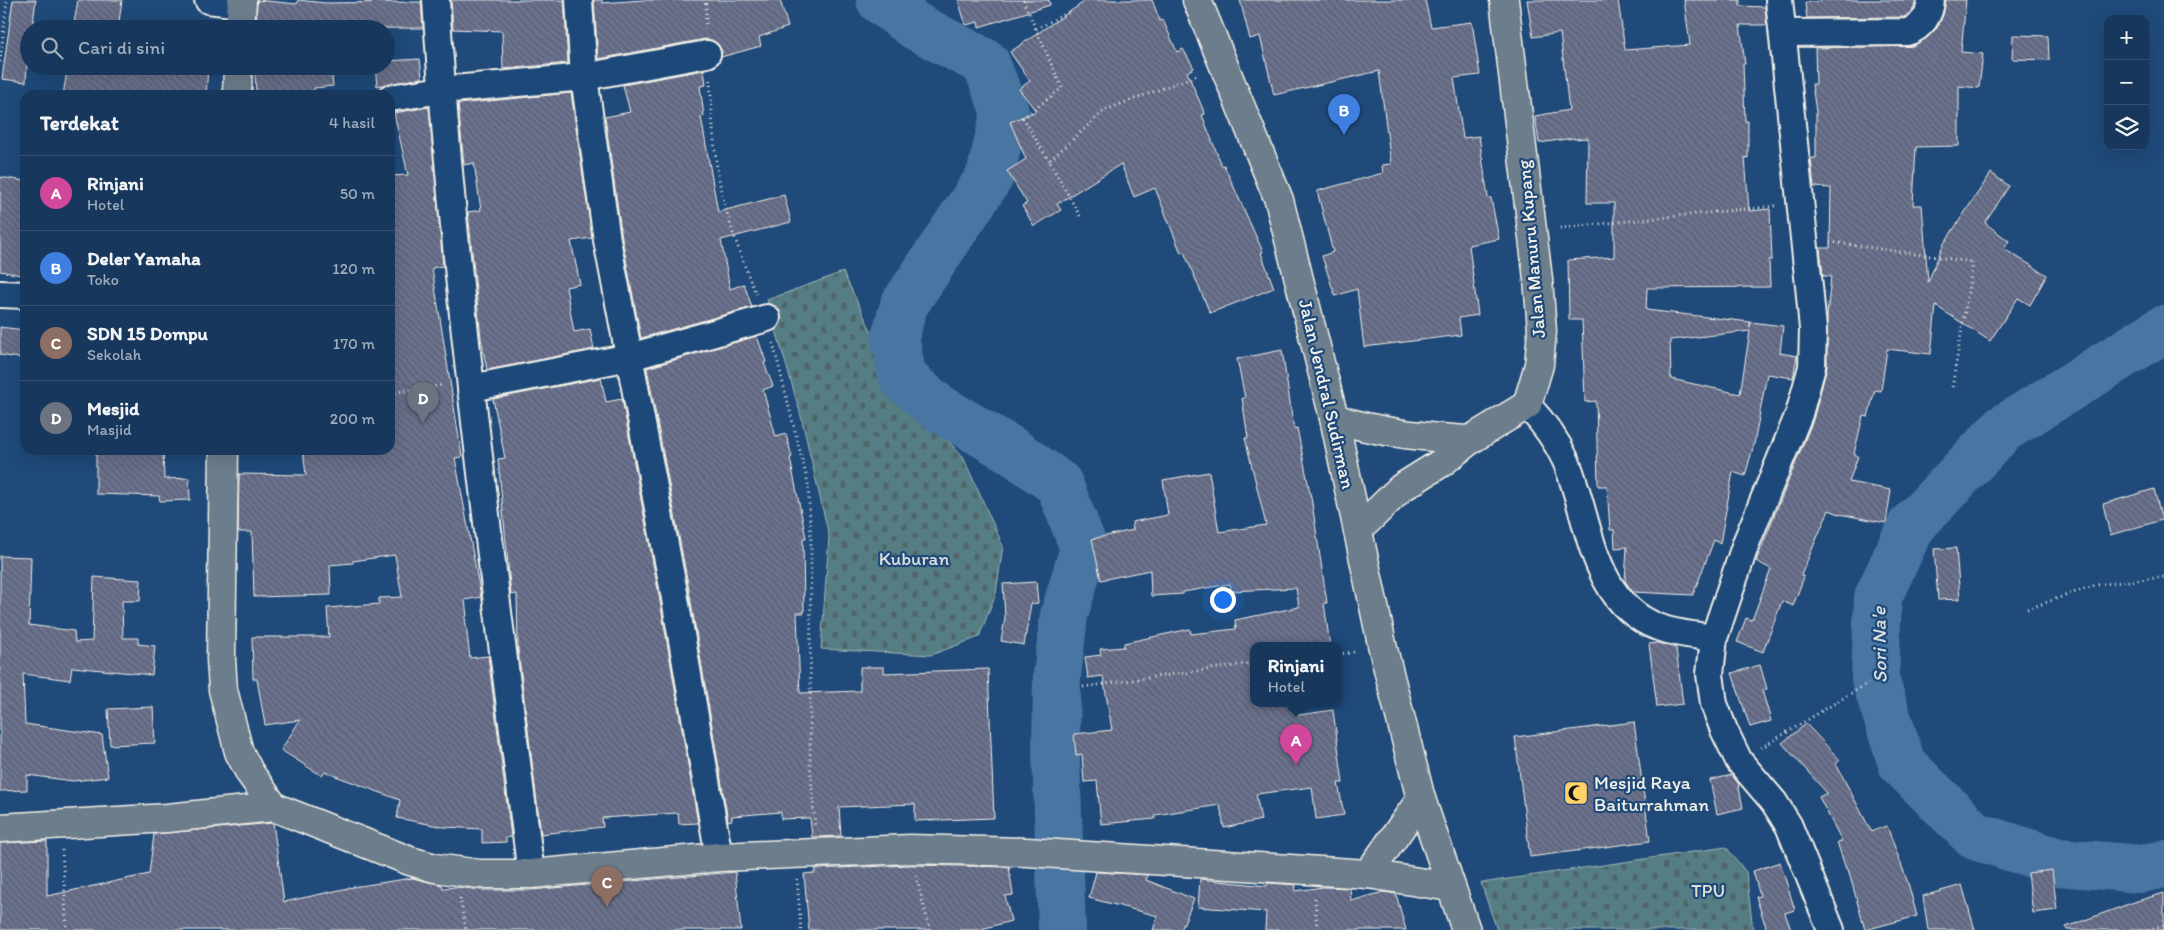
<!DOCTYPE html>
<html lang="id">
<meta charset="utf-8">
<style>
body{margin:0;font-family:Itim,sans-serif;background:#203f62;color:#f1f3f6}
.controls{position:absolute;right:15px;top:15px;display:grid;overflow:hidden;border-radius:10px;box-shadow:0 5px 20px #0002}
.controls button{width:45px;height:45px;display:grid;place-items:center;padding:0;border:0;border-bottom:1px solid #365272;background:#17385c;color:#f1f3f6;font:25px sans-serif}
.you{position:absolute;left:1222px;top:599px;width:18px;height:18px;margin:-12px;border:4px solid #fff;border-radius:50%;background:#1a73e8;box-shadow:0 0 0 8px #1a73e833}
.badge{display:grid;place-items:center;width:32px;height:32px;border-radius:50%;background:#95b2f1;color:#fff;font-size:16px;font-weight:700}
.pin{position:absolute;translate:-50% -41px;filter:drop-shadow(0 1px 2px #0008)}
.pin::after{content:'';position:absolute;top:26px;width:18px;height:15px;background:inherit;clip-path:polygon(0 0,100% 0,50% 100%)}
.popup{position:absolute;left:1250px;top:642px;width:92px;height:65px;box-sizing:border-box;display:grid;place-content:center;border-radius:10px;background:#17385c;filter:drop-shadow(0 1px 4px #0005);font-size:16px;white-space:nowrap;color:#9eacbb}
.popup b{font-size:19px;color:#f1f3f6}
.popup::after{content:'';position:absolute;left:50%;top:100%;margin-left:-10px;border:10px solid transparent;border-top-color:#17385c}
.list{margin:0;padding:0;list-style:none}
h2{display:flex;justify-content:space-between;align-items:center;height:65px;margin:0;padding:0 20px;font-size:21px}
h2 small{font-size:16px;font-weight:400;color:#9eacbb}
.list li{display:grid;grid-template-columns:32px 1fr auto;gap:15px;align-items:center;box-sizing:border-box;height:75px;padding:0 20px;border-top:1px solid #365272}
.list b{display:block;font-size:19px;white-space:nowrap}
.list p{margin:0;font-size:16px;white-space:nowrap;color:#9eacbb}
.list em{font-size:16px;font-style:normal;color:#9eacbb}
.icon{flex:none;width:28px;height:28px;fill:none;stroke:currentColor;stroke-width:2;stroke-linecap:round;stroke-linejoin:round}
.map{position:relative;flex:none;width:2164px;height:930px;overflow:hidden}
.search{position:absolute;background:#17385c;box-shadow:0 5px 20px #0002;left:20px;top:20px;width:375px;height:55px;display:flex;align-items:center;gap:12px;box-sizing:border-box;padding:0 18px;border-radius:28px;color:#9eacbb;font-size:19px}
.panel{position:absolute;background:#17385c;box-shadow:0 5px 20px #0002;left:20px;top:90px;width:375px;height:365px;border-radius:15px}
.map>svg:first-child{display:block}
.cemetery{fill:url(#cemetery-stones);stroke:#a4b7b6}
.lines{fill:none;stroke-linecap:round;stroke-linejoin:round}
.river{stroke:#4874a3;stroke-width:48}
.building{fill:url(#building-back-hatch);stroke:#f4f1e8;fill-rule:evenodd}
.minor-casing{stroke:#f4f1e8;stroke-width:30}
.major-casing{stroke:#f4f1e8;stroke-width:31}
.highway-casing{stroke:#f4f1e8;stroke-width:31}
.path{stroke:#f4f1e8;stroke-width:3;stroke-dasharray:1 4;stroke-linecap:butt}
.minor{stroke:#1f4a7a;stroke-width:26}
.major{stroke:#6c7d8c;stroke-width:28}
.highway{stroke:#6c7d8c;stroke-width:28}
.labels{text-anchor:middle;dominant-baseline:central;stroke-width:4.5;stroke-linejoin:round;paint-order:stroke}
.street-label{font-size:19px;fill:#f4f1e8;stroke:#1f4a7a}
.park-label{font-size:19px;fill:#dce0d9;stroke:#1f4a7a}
.poi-label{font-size:19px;fill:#f4f1e8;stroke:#1f4a7a;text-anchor:start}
.water-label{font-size:20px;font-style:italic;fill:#dadede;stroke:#1f4a7a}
</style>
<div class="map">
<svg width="2164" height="930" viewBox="0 0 2164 930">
<defs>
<pattern id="cemetery-stones" width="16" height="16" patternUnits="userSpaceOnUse" patternTransform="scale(1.25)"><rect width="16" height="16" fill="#547d84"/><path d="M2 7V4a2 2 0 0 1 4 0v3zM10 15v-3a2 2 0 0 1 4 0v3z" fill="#4f6568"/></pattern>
<pattern id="building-back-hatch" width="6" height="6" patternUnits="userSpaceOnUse" patternTransform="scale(1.25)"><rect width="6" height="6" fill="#6b7290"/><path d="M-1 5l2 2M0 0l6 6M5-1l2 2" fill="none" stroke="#5a5d6b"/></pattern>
</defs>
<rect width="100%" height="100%" fill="#1f4a7a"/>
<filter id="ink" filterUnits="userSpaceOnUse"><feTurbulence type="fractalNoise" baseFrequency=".02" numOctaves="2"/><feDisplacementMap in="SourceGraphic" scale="10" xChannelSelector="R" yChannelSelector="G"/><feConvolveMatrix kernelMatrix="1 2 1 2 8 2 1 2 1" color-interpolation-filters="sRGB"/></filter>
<g filter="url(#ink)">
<g class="cemetery">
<polygon points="843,272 876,341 911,400 963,457 1003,546 996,593 979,637 931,655 821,649 829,536 800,412 767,300"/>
<polygon points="1726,847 1746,872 1753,930 1497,930 1481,883"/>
</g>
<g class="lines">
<g class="river">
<polyline points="880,0 917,27 986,63 1005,112 990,176 904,305 895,337 903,378 937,407 1011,450 1059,484 1084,548 1064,615 1057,676 1056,755 1062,930"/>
<polyline points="2164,329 2003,429 1911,526 1878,597 1875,679 1902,764 1975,836 2058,862 2141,869 2164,864"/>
</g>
</g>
<g class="building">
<polygon points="13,0 36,0 32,29 29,29 26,82 2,79"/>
<polygon points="78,0 122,0 118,29 73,29"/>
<polygon points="257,0 297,4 298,0 325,3 421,2 423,28 256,29"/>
<polygon points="451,0 564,0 568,63 503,69 502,31 453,29"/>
<polygon points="594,0 602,0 602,3 643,0 780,0 788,27 759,37 761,46 721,57 722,51 718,44 712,40 705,39 598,59"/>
<polygon points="958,0 1049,0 1050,5 979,27 978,22 966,25"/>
<polygon points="1087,0 1152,0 1160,21 1163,20 1177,52 1183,49 1194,68 1187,72 1205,114 1202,115 1222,166 1224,165 1263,252 1261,253 1274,288 1210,313 1184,252 1181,253 1155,188 1134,197 1121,164 1057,204 1061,210 1034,226 1022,206 1027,203 1007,171 1026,159 1010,122 1036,111 1019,89 1030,81 1010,52"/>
<polygon points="1240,0 1425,0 1431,27 1472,22 1480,75 1454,78 1463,138 1479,136 1488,198 1491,198 1499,239 1469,245 1478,315 1459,318 1461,335 1364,347 1357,289 1335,296 1322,256 1333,252 1317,191 1383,173 1382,165 1391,164 1379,71 1274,95 1260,36 1250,39"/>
<path d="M 1527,0 L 1618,0 L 1625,50 L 1690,45 L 1684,0 L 1740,0 L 1740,6 L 1765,7 L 1767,25 L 1740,25 L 1745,64 L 1743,64 L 1745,121 L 1748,121 L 1748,158 L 1745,157 L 1749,211 L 1770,209 L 1772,260 L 1769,260 L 1770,287 L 1647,288 L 1646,310 L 1750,322 L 1750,327 L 1751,322 L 1783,326 L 1780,353 L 1797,356 L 1793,378 L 1767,374 L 1754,444 L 1745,476 L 1733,472 L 1720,543 L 1714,540 L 1693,595 L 1633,592 L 1625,581 L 1627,547 L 1615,548 L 1614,530 L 1610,530 L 1607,486 L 1598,486 L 1596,401 L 1585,402 L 1582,320 L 1569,320 L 1568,260 L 1614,257 L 1614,203 L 1587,203 L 1588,138 L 1574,139 L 1574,138 L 1539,143 L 1535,116 L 1569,110 L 1560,33 L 1533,37 ZM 1750,331 L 1740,394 L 1671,379 L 1670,340 Z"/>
<polygon points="1826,0 1916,0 1912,11 1904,17 1807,18 1805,3"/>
<polygon points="1946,0 1966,0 1961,52 1983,54 1979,88 1959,86 1959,146 1916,147 1913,205 1922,205 1928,282 1943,245 1991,173 2009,186 1985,223 2009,241 2004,249 2047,275 2030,305 2018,298 1990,341 1936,306 1931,354 1887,349 1881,391 1875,390 1868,417 1863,416 1854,454 1858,456 1849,482 1891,490 1886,523 1839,514 1829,510 1801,575 1804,577 1793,606 1782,601 1763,652 1737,642 1746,618 1752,620 1771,569 1756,561 1813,420 1827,367 1827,316 1831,276 1823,276 1820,248 1830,248 1831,188 1814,187 1811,158 1816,158 1816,112 1812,84 1816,84 1815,48 1913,46 1927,38 1937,28 1943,15"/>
<polygon points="2013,35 2048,36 2049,60 2012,59"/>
<polygon points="420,59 422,78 377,86 375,66 386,66 386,61"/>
<polygon points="68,66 182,66 208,69 206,95 63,95"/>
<polygon points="314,66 331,66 333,86 314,88 314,95 256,95 255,70"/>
<polygon points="704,70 706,85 700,86 704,116 701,117 718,212 784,195 791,222 721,240 730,289 744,284 752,307 641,338 622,238 605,117 630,112 623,85"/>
<polygon points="571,93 592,238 571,241 580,284 566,287 574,332 590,329 594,349 487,370 481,338 468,212 481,210 474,163 464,165 458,104"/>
<polygon points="429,107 443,266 432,268 462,457 455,458 481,597 465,600 467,616 465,617 470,658 488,656 511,837 506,838 506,842 482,843 482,829 444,827 397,818 400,800 325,772 322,776 281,750 300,720 265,725 257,679 253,679 252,637 329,637 327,608 379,604 379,598 402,597 395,555 353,561 353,563 330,565 331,595 254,597 252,532 238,532 239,474 306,475 303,450 390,450 390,176 408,175 394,113"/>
<polygon points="0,177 25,181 25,251 21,275 0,271"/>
<polygon points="0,327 25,330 25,359 0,355"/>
<polygon points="757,336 766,362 764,363 773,386 763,390 776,437 786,434 792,457 790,458 806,538 803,538 804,613 797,613 800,693 860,691 860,667 884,667 884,673 988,669 994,818 915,821 915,804 839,807 841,836 812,837 810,818 781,819 781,812 732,816 732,820 728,821 688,584 647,368"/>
<polygon points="1282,350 1294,429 1297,428 1312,503 1327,603 1324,603 1330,646 1254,646 1254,704 1297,704 1299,715 1333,710 1343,783 1338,783 1344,815 1316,819 1312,787 1256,794 1261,820 1224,828 1220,805 1155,815 1155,819 1101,824 1097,781 1084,782 1082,754 1076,755 1074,734 1112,730 1103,676 1088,678 1085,657 1101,655 1100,649 1124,647 1124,643 1190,629 1191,634 1236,629 1235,620 1299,607 1296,588 1231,591 1230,584 1183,592 1183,594 1151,596 1150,570 1101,580 1092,539 1133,530 1132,522 1168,515 1163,480 1209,472 1219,532 1266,525 1245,438 1248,438 1242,398 1245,398 1237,359"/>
<polygon points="601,378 606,402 622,399 658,590 698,823 679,824 678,813 602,818 603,827 541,834 518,650 517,594 511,595 498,459 505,458 493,399"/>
<polygon points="96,450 163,450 164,479 189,478 190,500 160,501 159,496 96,494"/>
<polygon points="2154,489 2162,520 2110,535 2103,504"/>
<polygon points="1956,548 1960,599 1938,600 1934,549"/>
<polygon points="0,556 31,557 29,625 74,631 75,642 92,641 94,577 141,580 140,601 122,601 123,638 138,638 138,644 155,646 152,675 72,667 70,680 23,674 25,724 102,735 108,777 73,781 27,775 27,790 0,791"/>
<polygon points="1036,582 1038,603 1031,604 1024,645 1001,641 1005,618 1003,584"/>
<polygon points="1658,643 1676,648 1683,704 1657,707 1649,644"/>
<polygon points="1760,665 1767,689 1762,690 1771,721 1750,727 1732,673"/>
<polygon points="153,707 155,743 110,745 108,709"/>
<polygon points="1634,722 1650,841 1530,857 1515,737"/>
<polygon points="1806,724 1840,760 1836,764 1871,831 1887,826 1908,883 1917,916 1865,930 1848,869 1846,869 1837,842 1842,841 1819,797 1827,793 1782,743"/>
<polygon points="1732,775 1738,783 1743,808 1717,814 1710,780"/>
<polygon points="273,823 284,902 353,887 412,878 442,885 443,888 456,887 480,890 531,890 735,872 741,930 0,930 0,843 47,841 47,896 149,874 154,834"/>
<polygon points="1780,862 1795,910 1785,913 1791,930 1767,930 1756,897 1760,896 1753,871"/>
<polygon points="910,865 1009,867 1013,895 1005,896 1011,921 978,930 809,930 804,874 815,873 815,869"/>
<polygon points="2052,870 2057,910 2033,913 2028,873"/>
<polygon points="1096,872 1148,875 1146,880 1194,899 1181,930 1153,930 1158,916 1089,898"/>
<polygon points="1200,879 1267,886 1268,883 1296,885 1295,891 1323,887 1350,888 1351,901 1383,892 1396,894 1406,930 1265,930 1266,912 1198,907"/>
<polygon points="1962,885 1975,930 1928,930 1923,896"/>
<polygon points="2164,893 2164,930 2067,930 2066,927 2134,902"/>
</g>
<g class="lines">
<defs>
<g id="minor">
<polyline points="208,0 241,4"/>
<path d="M 436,0 C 454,293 495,583 531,874"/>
<polyline points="579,0 584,77 607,240 673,587 719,857"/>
<polyline points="1779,0 1809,286 1813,329 1812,367 1799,414 1746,543 1714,638 1710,674 1714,704 1724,730 1739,761 1774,802 1789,826 1831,930"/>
<path d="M 1783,33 L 1907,32 C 1922,27 1930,15 1931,0"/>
<polyline points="390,98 442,90 584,77 707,54"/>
<polyline points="0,294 25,295"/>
<polyline points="471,388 630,357 767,318"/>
<path d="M 1527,405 C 1543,422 1556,439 1566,461 C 1590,518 1591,602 1658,627 C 1675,634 1696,635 1714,638"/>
</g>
<g id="major">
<polyline points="240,29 242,0"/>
<polyline points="237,95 238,66"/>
<path d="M 1334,418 C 1378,433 1424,437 1470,440"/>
<polyline points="224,450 221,659 223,690 239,752 250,773 274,807 410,861 435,868 480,874 531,874 719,857 910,849 1027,852 1368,874 1450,887"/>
<polyline points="1358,530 1401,488 1441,463 1470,440 1527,405 1539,365 1542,331 1538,279 1504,0"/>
<polyline points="0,828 167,818 274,807"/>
<polyline points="1368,874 1421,799"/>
</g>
<polyline id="highway" points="1197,0 1279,200 1334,418 1383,649 1421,799 1466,930"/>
</defs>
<use href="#minor" class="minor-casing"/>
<use href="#major" class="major-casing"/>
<use href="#highway" class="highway-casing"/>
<g class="path">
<polyline points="1023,0 1062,88 1023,118 1049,161"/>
<polyline points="706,29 706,0"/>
<polyline points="1036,29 1069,12"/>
<polyline points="0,62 7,0"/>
<path d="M 710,80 C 712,109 713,138 717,167 C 722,205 741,259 756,294"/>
<polyline points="1080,216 1049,161 1105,110 1198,75"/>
<polyline points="1560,228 1775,206"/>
<polyline points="1830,242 1973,262 1952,388"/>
<polyline points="773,343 808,483 811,541 810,763 815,827"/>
<polyline points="390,393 444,385"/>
<polyline points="2027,609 2096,585 2164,577"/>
<polyline points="1338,654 1355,652"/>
<polyline points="1083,687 1254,663"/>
<polyline points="1761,748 1868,683"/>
<polyline points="62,850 67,930"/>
<polyline points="916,876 930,930"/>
<polyline points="797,879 801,930"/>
<polyline points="460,898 466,930"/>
<polyline points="1315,898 1317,930"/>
<polyline points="2148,930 2164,925"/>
</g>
<use href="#minor" class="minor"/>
<use href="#major" class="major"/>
<use href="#highway" class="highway"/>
</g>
</g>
<defs>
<symbol id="mosque-square" viewBox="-11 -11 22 22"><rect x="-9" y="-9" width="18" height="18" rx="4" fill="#ffd166" stroke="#1f4a7a"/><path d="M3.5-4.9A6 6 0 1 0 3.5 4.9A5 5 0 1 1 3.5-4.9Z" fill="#111"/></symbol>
</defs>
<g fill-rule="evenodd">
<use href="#mosque-square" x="1562" y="779" width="28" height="28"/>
</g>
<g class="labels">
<g class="street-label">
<text transform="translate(1531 249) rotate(-95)">Jalan Manuru Kupang</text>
<text transform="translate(1327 394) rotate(77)">Jalan Jendral Sudirman</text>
</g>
<g class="park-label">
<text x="914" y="558">Kuburan</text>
<text x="1708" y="890">TPU</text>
</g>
<g class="poi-label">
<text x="1594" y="782">Mesjid Raya<tspan x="1594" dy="22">Baiturrahman</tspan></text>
</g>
<g class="water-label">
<text transform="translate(1879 645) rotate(-91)">Sori Na'e</text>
</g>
</g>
</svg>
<div class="controls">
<button>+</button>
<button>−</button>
<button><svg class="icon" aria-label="layers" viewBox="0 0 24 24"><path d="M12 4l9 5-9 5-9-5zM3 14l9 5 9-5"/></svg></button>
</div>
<div class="you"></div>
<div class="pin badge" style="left:1296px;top:765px;background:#d1479c">A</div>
<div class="popup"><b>Rinjani</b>Hotel</div>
<div class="pin badge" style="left:1344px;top:135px;background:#3f7fe0">B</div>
<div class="pin badge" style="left:607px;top:907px;background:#8d6e63">C</div>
<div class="pin badge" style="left:423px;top:423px;background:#6b7280">D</div>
<div class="search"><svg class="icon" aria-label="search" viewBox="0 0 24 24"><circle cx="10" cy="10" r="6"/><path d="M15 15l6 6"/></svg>Cari di sini</div>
<section class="panel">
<h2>Terdekat<small>4 hasil</small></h2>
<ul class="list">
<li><span class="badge" style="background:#d1479c">A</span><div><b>Rinjani</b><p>Hotel</p></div><em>50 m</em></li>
<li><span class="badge" style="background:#3f7fe0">B</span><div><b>Deler Yamaha</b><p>Toko</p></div><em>120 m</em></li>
<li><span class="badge" style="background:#8d6e63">C</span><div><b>SDN 15 Dompu</b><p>Sekolah</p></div><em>170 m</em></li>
<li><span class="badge" style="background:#6b7280">D</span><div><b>Mesjid</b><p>Masjid</p></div><em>200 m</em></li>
</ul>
</section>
</div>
